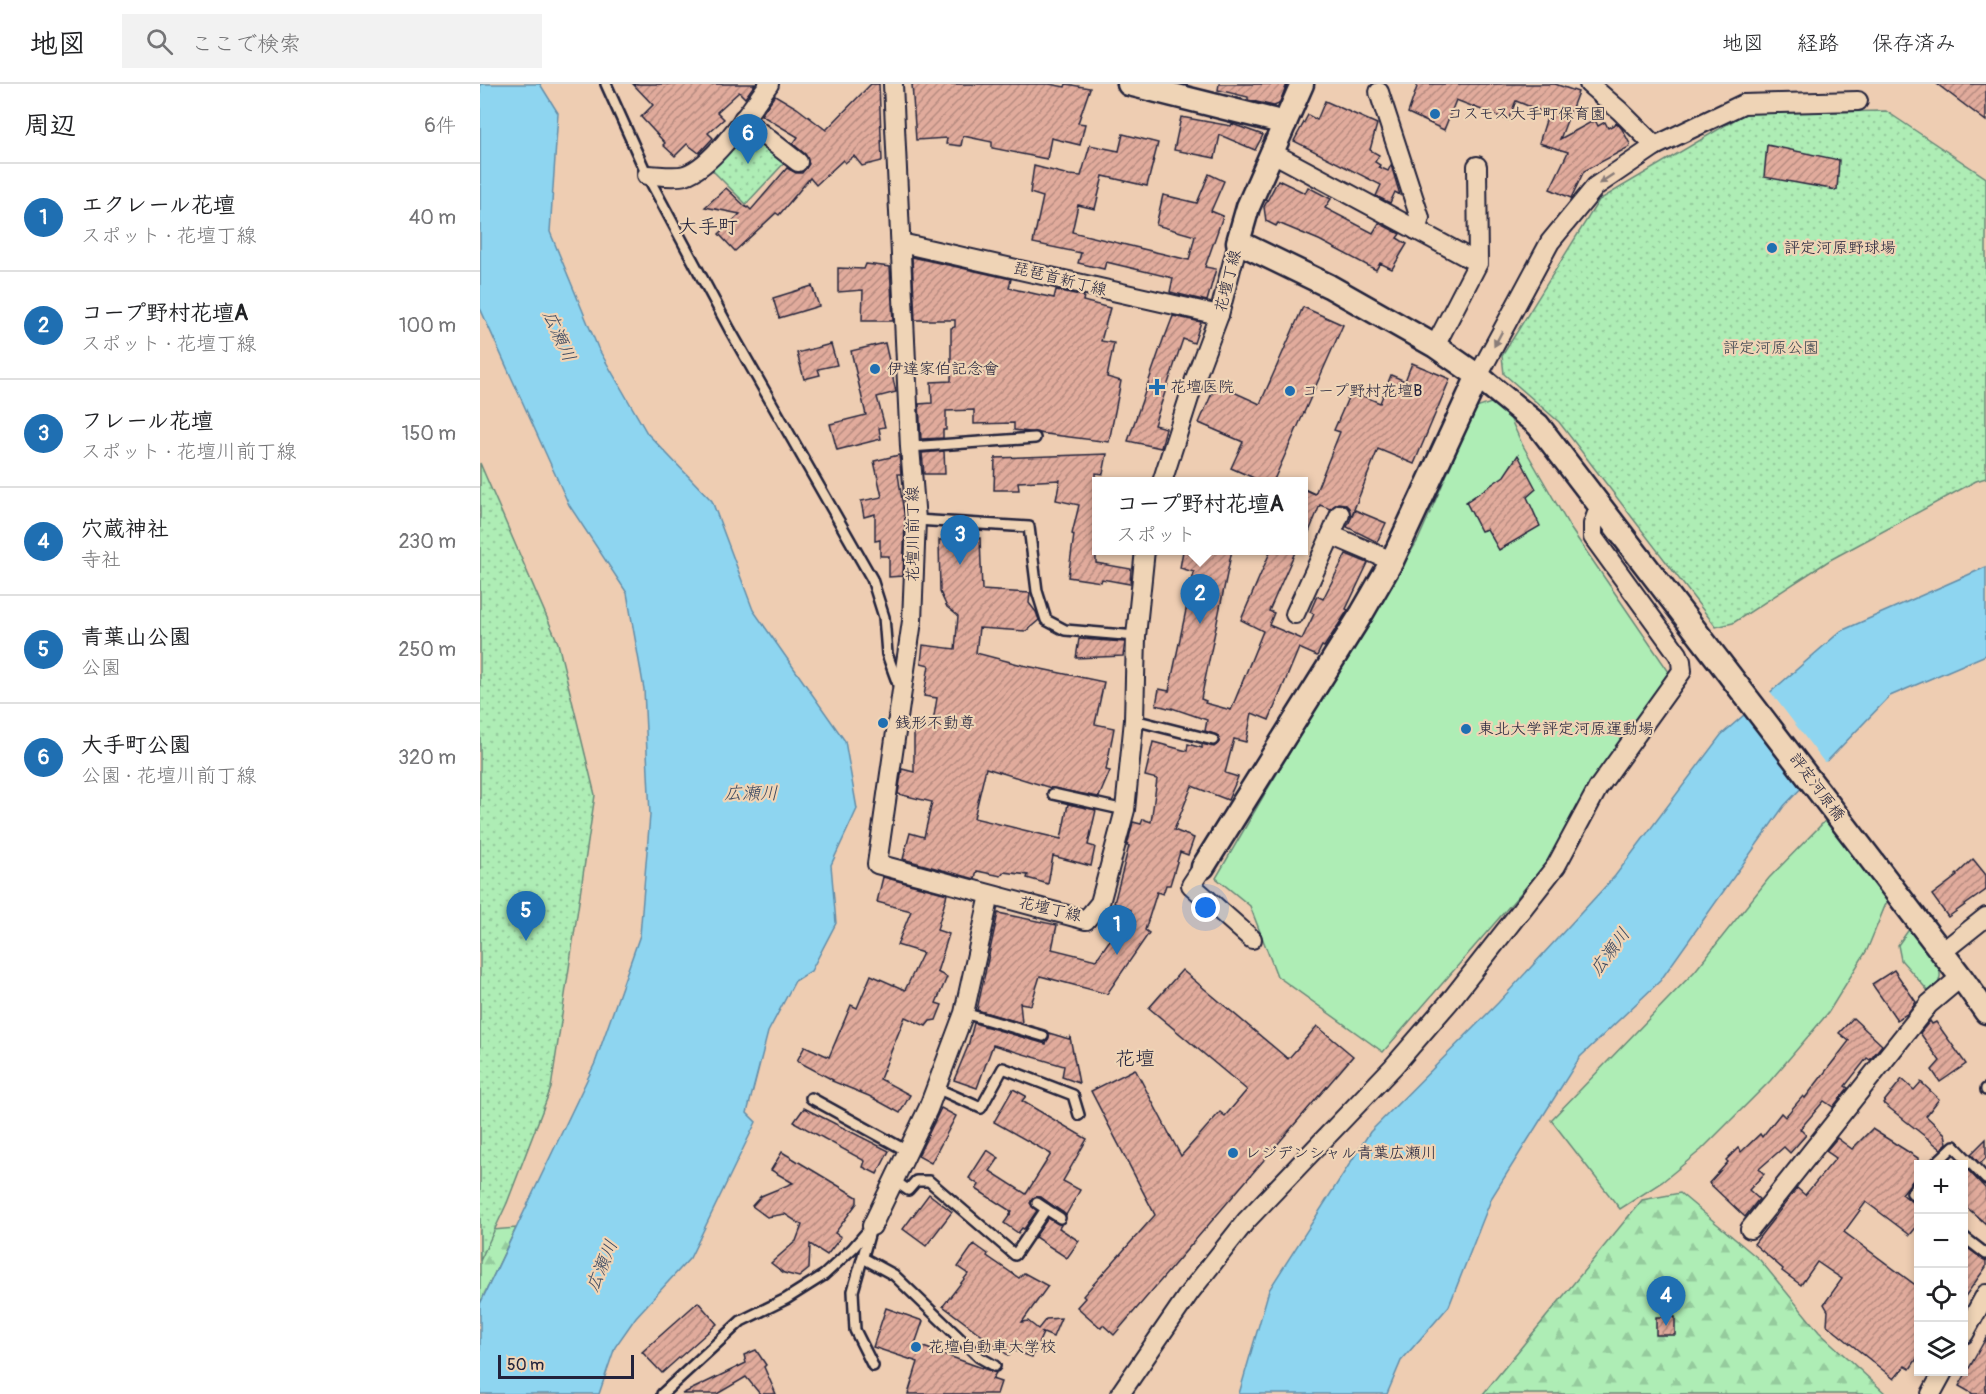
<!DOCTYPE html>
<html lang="ja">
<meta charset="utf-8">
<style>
body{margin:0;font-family:Pangolin,"Klee One",sans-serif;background:#f2f2f2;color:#202124}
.controls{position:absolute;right:18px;bottom:18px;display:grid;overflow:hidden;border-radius:0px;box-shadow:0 3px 9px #0003}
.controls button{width:54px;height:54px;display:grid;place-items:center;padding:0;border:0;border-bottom:2px solid #e0e0e0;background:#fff;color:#202124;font:30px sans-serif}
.scale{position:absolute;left:18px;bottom:15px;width:136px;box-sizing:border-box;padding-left:6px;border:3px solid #22223b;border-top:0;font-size:16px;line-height:21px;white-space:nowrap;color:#22223b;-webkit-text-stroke:4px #efd4b6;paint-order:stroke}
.you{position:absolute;left:726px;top:824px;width:21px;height:21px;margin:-15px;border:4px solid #fff;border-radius:50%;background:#1a73e8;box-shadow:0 0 0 9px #1a73e833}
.badge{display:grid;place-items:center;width:39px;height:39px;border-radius:50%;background:#1f6fb2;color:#fff;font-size:20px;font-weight:700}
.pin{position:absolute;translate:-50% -50px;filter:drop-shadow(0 2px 3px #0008)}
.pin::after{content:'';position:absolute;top:32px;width:21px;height:18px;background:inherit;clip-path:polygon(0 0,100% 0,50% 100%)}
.popup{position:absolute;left:612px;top:393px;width:216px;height:78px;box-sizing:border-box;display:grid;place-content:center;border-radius:0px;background:#fff;filter:drop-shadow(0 2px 4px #0005);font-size:20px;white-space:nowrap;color:#757577}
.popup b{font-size:22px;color:#202124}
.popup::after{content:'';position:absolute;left:50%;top:100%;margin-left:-12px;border:12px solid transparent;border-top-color:#fff}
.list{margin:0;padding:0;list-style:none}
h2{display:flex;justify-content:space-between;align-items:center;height:78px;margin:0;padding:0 24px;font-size:26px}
h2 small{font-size:20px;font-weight:400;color:#757577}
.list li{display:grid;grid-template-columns:39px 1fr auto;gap:18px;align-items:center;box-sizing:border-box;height:108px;padding:0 24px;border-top:2px solid #e0e0e0}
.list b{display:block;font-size:22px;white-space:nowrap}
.list p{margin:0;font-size:20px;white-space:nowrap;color:#757577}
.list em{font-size:20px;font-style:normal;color:#757577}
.icon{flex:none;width:33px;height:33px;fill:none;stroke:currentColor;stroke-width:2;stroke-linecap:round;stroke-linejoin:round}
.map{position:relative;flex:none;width:1506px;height:1310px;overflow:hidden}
header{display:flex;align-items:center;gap:36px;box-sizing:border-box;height:84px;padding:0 30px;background:#fff;border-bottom:2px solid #e0e0e0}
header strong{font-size:28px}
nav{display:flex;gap:33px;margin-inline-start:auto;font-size:21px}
.search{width:420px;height:54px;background:#f2f2f2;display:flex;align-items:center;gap:15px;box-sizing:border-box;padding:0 21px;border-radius:0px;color:#757577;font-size:22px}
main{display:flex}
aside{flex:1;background:#fff}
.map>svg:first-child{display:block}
.grass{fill:#aeedb5;stroke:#688878;stroke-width:1.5}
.forest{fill:url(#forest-firs);stroke:#688878;stroke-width:1.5}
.park{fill:url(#park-dots);stroke:#688878;stroke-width:1.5}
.water{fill:#8ed5f0;stroke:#638da8;stroke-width:1.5}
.pier{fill:#eecdb2}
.building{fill:url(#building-hatch);stroke:#22223b;stroke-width:1.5}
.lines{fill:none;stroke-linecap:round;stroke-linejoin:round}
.service-casing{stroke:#22223b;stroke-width:14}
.minor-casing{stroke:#22223b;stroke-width:22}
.tertiary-casing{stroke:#22223b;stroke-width:27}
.service{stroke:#efd4b6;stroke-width:9}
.minor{stroke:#efd4b6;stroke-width:18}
.tertiary{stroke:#efd4b6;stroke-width:22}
.oneway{fill:#887b78}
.poi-dot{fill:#1f6fb2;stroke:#efd4b6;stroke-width:2}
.labels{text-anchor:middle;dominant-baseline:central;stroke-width:4.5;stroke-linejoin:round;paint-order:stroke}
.poi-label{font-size:16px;fill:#22223b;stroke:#efd4b6;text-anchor:start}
.street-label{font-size:16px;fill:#22223b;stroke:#efd4b6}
.park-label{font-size:16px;fill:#37404d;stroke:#efd4b6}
.water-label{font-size:18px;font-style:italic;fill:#38465f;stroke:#efd4b6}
.quarter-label{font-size:20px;fill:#22223b;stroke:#efd4b6}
</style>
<header>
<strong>地図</strong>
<div class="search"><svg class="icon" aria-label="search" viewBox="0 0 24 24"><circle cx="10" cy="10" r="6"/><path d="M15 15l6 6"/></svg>ここで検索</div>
<nav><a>地図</a><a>経路</a><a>保存済み</a></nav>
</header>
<main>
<aside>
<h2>周辺<small>6件</small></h2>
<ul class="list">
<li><span class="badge">1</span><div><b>エクレール花壇</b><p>スポット · 花壇丁線</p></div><em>40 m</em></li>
<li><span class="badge">2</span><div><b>コープ野村花壇A</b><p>スポット · 花壇丁線</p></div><em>100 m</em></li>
<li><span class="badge">3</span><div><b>フレール花壇</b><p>スポット · 花壇川前丁線</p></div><em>150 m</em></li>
<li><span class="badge">4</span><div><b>穴蔵神社</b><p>寺社</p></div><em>230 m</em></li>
<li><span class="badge">5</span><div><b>青葉山公園</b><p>公園</p></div><em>250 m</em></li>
<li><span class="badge">6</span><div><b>大手町公園</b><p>公園 · 花壇川前丁線</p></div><em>320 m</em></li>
</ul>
</aside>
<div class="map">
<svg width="1506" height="1310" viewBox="0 0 1506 1310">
<defs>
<pattern id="forest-firs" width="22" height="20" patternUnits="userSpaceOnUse" patternTransform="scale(1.5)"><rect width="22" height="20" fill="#aeedb5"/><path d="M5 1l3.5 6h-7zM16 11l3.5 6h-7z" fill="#95cb9d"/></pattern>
<pattern id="park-dots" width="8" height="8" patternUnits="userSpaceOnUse" patternTransform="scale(1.5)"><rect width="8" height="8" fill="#aeedb5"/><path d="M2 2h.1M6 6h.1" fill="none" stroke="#95cb9d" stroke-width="1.8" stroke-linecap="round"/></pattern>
<pattern id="building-hatch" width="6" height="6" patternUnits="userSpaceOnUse" patternTransform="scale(1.5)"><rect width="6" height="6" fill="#e1ab9c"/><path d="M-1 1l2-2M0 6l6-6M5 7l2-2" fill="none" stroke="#b68b80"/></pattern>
</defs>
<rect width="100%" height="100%" fill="#eecdb2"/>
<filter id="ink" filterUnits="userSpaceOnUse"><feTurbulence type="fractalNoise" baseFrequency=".0167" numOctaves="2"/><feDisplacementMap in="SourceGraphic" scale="12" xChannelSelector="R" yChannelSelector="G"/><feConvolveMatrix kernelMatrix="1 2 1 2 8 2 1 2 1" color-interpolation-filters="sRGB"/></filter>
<g filter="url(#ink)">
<g class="grass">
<polygon points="1017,317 1026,325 1042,360 1091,445 1189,588 1108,703 1072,773 903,968 797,892 770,822 736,794 784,711 938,456 996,324"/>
<polygon points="1347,735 1407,817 1387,866 1348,929 1290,997 1221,1066 1182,1098 1140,1125 1071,1036 1215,887 1289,794"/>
<path d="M 1430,844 C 1441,858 1466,877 1459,897 C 1458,901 1453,905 1450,909 L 1421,876 L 1418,861 Z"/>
</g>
<g class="forest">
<polygon points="1200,1109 1280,1176 1339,1248 1406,1310 1003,1310 1162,1116"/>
<polygon points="36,1144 0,1220 0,1147"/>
</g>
<g class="park">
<polygon points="1406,27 1506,94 1506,394 1496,397 1350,476 1253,539 1236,543 1079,338 1024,290 1022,272 1119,116 1266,29"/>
<polygon points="264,45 306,77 266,120 229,83"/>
<polygon points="0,379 78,559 115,711 71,1004 27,1119 0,1177"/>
</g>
<g class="water">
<polygon points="0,0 60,0 78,29 70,148 118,264 167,349 232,417 273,526 365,657 377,725 351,781 356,839 331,887 315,897 288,948 267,1029 276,1038 210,1174 156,1233 135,1263 119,1310 0,1310 0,1220 115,979 160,851 170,731 164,605 147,509 89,421 0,224"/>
<polygon points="1506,483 1506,571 1410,612 1304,722 1180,897 1100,973 1012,1113 969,1222 921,1277 907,1310 759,1310 789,1206 890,1048 1018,919 1135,792 1241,651 1361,547"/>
</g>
<polygon class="pier" points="1289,606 1344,678 1352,676 1325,705 1265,627"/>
<g class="building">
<polygon points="153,0 275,0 265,14 259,8 237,28 244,35 228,49 233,54 219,69 207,60 195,72 183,61 185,59 161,33 173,21"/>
<polygon points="391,0 399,0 402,77 382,82 374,72 365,79 363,76 336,101 330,94 299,131 296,129 255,167 239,150 260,130 225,123 246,104 267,124 268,123 271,126 307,84 316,89 322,89 329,80 325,70 313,60 318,53 281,31 295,11 317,24 346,46"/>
<polygon points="432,0 569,0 585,3 586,0 610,4 598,39 605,40 600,61 571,54 567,75 512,64 512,58 483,52 481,62 466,60 467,54 436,56"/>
<polygon points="739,0 807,0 799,20 794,22 768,16 768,13 738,6"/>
<polygon points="938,0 1075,0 1098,8 1080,55 1115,36 1118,42 1125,38 1128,44 1137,39 1142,45 1150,60 1149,63 1104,87 1091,114 1070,105 1088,68 1059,59 1068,30 1036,17 1028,36 976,16 964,46 928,29"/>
<polygon points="1457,0 1506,0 1506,37"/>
<polygon points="845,17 897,40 890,66 899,71 895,78 900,81 899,83 908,87 911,81 920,111 915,108 910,119 896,112 901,101 814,57 828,31 837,36"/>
<polygon points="701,33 751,42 752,40 783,51 775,66 740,51 735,74 694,66"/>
<polygon points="643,50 678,59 667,102 623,92 615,125 598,121 592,148 709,176 715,152 676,141 683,111 717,119 729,90 744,97 731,127 743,132 725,183 736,185 727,217 690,208 693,194 626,178 624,185 598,179 601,169 553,159 563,113 550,109 554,82 589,91 601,92 610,61 639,67"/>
<polygon points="1287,61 1359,76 1357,106 1284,93"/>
<polygon points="798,96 825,109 828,103 851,115 845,124 893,149 899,139 920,150 917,154 927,160 912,185 900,179 896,186 839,156 798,139 796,142 786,137 784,123"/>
<polygon points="432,173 531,195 529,204 574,214 576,206 604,212 603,217 630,224 621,257 634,259 627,293 641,297 629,358 534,346 534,339 494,340 494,326 466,327 466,346 463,346 463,354 441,355 439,320 452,319 451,298 471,297 471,244 475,243 475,236 435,236"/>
<polygon points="386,180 410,183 413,237 382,237 383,206 358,208 358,184 384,185"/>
<polygon points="332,202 339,222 299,234 293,214"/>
<polygon points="823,223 863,241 793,398 783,398 751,384 763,358 719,339 736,300 780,320"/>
<polygon points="693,232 721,238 714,259 703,255 674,341 686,344 681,364 648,357 684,253 685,253"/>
<polygon points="405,259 416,308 397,313 405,343 399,344 401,355 357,366 350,340 386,331 371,267"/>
<polygon points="351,260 357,281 338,285 340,291 324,295 317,269"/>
<polygon points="932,279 970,295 934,380 898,365 871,433 869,424 865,420 858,419 850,425 840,421 824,460 824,405 835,410 860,348 854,346 871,307 900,319 911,291 925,297"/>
<polygon points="464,367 465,390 444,390 442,369"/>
<polygon points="627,370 623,390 616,389 616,479 651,485 650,500 622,495 621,498 588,493 594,451 592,450 599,421 576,416 580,396 538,398 539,406 514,406 515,374"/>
<polygon points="419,371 421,390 418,390 425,436 423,492 409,493 409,472 400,472 400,456 395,457 395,430 384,433 381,417 402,413 394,377"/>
<polygon points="1038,371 1056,405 1047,413 1060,442 1019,466 1007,445 1001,447 986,418 1024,392"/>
<polygon points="875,426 906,439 897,458 867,443"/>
<polygon points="500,454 502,506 550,509 549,519 556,528 559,536 546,547 499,544 496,569 542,581 624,598 615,640 634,644 626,686 630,687 619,713 571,704 506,684 494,734 581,755 588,720 616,726 608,761 615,763 611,782 573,772 568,800 547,794 548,791 524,788 521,792 497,787 495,795 423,775 430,749 444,753 452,718 418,710 422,685 434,688 434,640 452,644 457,614 444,612 449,581 441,579 443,561 475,565 478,532 467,523 460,508 459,456"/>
<polygon points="718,466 752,466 721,615 726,617 725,619 751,626 783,547 761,536 791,466 816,466 789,527 794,529 789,541 822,555 834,530 830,528 837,512 843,515 866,470 888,479 866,525 868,526 844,563 842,562 837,572 819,564 789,636 772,629 766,658 754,655 745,689 758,693 748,716 712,702 694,746 714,754 708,771 700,768 690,801 686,801 683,810 677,808 665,846 669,849 627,910 560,892 551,921 540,919 542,939 497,926 518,829 577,841 572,865 616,876 651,826 634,819 649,762 647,762 653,738 661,740 663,735 671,738 677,695 665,692 673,658 707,667 708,660 722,664 722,660 734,663 739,658 737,651 725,647 727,636 692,624 692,625 676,621 679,605 689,607 714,488 700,484 703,467 717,470"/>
<polygon points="599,555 645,558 643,572 596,574"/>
<polygon points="1493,775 1506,791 1506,806 1468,833 1452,811 1477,792 1476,791"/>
<polygon points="403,793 467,810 457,846 469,850 457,888 467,893 456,919 462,921 456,936 450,937 446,942 425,933 400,995 430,1011 420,1029 389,1012 352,997 353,996 317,977 325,962 349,973 371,921 377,924 391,891 425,906 443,869 417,861 431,827 397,818"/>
<polygon points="702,886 808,975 837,942 873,972 634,1251 623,1241 621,1244 597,1223 605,1214 603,1212 675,1131 611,1007 655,985 701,1072 740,1028 745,1032 767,1006 669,924"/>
<polygon points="1414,886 1436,918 1427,930 1417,936 1392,900"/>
<polygon points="1373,934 1402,961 1390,976 1387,974 1365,1002 1368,1004 1353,1023 1344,1017 1320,1045 1326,1051 1310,1069 1304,1063 1279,1085 1284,1090 1269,1106 1279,1115 1265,1133 1229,1099 1248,1078 1246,1076 1258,1064 1261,1068 1280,1050 1282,1053 1301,1029 1305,1033 1323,1012 1325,1014 1369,957 1359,949"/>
<polygon points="1450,937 1452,940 1456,938 1486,980 1460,998 1452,986 1460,977 1440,949"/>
<polygon points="494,939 566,960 569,949 589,955 590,953 599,999 582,993 584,982 513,961 497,1004 474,996 488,962"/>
<polygon points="1422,995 1434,1006 1441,998 1459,1015 1446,1032 1465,1050 1467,1059 1461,1065 1403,1019"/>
<polygon points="533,1005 546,1012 542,1017 607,1055 583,1097 600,1106 586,1131 561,1113 555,1113 550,1119 557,1127 544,1145 542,1144 538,1149 524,1139 532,1128 496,1105 499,1101 489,1094 507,1066 519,1074 510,1087 546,1110 571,1070 514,1038"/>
<polygon points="324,1024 409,1067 397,1090 383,1083 385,1077 314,1038"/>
<polygon points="461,1024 476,1032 451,1079 438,1072"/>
<polygon points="1392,1045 1438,1074 1438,1090 1422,1110 1438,1123 1438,1141 1430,1151 1386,1118 1364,1148 1438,1203 1438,1273 1430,1285 1425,1282 1414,1295 1347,1241 1348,1227 1344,1220 1362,1195 1337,1178 1321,1201 1302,1187 1303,1185 1274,1160 1317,1104 1325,1111 1356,1074 1346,1067 1357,1054 1372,1065"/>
<polygon points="1506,1055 1506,1074 1500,1080 1491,1070"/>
<polygon points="302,1068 377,1113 377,1119 355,1149 361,1153 347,1171 330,1160 329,1185 319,1193 304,1189 291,1179 316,1157 322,1141 305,1130 287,1133 272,1122 281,1112 313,1099 291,1086"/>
<polygon points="1484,1082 1506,1105 1506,1140 1484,1121"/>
<polygon points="449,1110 472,1128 446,1162 423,1145"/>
<polygon points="568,1134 581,1141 579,1144 599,1157 587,1174 555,1153"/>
<polygon points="494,1160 508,1170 507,1172 539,1194 544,1189 568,1202 542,1238 548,1237 558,1245 566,1235 581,1234 573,1253 561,1248 563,1249 552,1273 533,1266 529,1272 463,1222 488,1190 478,1183"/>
<polygon points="1486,1163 1506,1177 1506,1183 1484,1214 1484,1165"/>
<polygon points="218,1218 237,1240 182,1289 162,1268"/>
<polygon points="406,1224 443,1237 435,1260 516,1289 512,1295 521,1298 517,1310 428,1310 438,1278 393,1263"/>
<rect x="1176" y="1233" width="19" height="18"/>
<polygon points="1506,1254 1506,1310 1493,1310 1479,1302"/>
<polygon points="276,1266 286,1281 284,1283 296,1310 280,1310 266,1293 237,1310 202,1310 266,1279 264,1271"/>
</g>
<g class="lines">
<defs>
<g id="service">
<polyline points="126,0 167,91 250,246 392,495 404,533 407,570 419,603"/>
<polyline points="430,363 555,354"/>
<polyline points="436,436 549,443 557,507 566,536 585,546 656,552"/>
<polyline points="654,636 733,656"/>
<polyline points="573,710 645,726"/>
<polyline points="484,929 563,952"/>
<polyline points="456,1004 501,1024 523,984 593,1011 599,1031"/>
<polyline points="1506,1006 1506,1005"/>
<polyline points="331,1014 427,1067"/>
<polyline points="1455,1080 1474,1062 1506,1095"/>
<polyline points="413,1096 428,1106 436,1097 449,1097 535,1171 566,1125 557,1119"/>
<polyline points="1438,1101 1432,1109 1438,1114"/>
<polyline points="566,1125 580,1134"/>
<polyline points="391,1144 373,1207 375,1246 393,1282"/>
<polyline points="1484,1153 1506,1170"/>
<polyline points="383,1174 414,1191 499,1273 515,1282"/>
<polyline points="182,1310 261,1237 306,1215 344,1191 373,1164 392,1142"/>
</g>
<g id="minor">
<polyline points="413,0 430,363 436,436 432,537 397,780 606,836 620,819 645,726 654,636 656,552 665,466"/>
<polyline points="1109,0 1140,27 1175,62"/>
<polyline points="899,8 940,134 936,146"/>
<polyline points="263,35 318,78"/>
<polyline points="791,68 998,179 955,262"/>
<polyline points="997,82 998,179"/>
<path d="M 167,91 C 178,91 194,94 205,91 C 234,82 271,25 289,0"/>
<polyline points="421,159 739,231"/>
<polyline points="998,292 1070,158 1116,102 1175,62 1263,20 1378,17"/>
<polyline points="682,398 715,295 739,231 758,158"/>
<polyline points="851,451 860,430"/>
<polyline points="815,530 851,451 912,477"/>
<polyline points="723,783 711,801 772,855"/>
<polyline points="1462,868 1506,833"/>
<polyline points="392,1142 448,1025 484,929 510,811"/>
<polyline points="1270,1145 1449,920 1481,893"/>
<polyline points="1484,1250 1506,1210"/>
<polyline points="640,1310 710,1208 766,1137 913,983 970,917 1076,782 1118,704 1202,587 1201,577 1198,570 1113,453 1113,440 1120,421"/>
<polyline points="1451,1310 1463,1288"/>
</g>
<g id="tertiary">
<polyline points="649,0 805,39"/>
<polyline points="822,0 768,123 758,158 849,202 955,262 998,292 1058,341 1481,893 1506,928"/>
<polyline points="723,783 882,529 912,477 998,292"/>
</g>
</defs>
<use href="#service" class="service-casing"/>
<use href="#minor" class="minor-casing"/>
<use href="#tertiary" class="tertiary-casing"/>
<use href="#service" class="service"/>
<use href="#minor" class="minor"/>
<use href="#tertiary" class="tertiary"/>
</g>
<defs><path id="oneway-solid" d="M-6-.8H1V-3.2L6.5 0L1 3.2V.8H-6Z" transform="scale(1.5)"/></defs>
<g class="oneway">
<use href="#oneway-solid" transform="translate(1126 95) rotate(146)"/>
<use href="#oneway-solid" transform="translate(1018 255) rotate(118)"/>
</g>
</g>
<g class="poi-dot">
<circle cx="955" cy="30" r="6"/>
<circle cx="1292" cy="164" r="6"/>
<circle cx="395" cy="285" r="6"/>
<path d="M674 294h6v6h6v6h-6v6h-6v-6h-6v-6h6z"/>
<circle cx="810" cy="307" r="6"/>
<circle cx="403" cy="639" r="6"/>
<circle cx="986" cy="645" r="6"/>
<circle cx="753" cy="1069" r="6"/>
<circle cx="436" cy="1263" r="6"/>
</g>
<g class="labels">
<g class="poi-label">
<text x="967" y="30">コスモス大手町保育園</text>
<text x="1304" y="164">評定河原野球場</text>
<text x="407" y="285">伊達家伯記念會</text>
<text x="690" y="303">花壇医院</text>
<text x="822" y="307">コープ野村花壇B</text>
<text x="415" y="639">銭形不動尊</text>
<text x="998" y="645">東北大学評定河原運動場</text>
<text x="765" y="1069">レジデンシャル青葉広瀬川</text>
<text x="448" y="1263">花壇自動車大学校</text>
</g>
<g class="street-label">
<text transform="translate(580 195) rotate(14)">琵琶首新丁線</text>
<text transform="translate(748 197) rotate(-76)">花壇丁線</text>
<text transform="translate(433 450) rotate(-90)">花壇川前丁線</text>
<text transform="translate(1337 703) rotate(53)">評定河原橋</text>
<text transform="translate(570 825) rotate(13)">花壇丁線</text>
</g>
<g class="park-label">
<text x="1291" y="264">評定河原公園</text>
</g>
<g class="water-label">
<text transform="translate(79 252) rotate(66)">広瀬川</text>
<text x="271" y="709">広瀬川</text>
<text transform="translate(1130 868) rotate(-53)">広瀬川</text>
<text transform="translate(122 1182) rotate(-67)">広瀬川</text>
</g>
<g class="quarter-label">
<text x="228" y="142">大手町</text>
<text x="655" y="974">花壇</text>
</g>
</g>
</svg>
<div class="controls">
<button>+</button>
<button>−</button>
<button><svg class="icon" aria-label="locate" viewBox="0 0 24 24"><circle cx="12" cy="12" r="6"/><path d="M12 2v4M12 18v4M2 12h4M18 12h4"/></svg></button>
<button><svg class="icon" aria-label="layers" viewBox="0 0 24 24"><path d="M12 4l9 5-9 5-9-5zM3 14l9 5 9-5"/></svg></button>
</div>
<div class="scale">50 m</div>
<div class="you"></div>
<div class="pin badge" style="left:637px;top:871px">1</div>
<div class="pin badge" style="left:720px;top:540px">2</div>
<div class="popup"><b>コープ野村花壇A</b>スポット</div>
<div class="pin badge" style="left:480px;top:481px">3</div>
<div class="pin badge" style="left:1186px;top:1242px">4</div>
<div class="pin badge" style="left:46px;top:857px">5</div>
<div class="pin badge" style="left:268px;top:80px">6</div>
</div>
</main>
